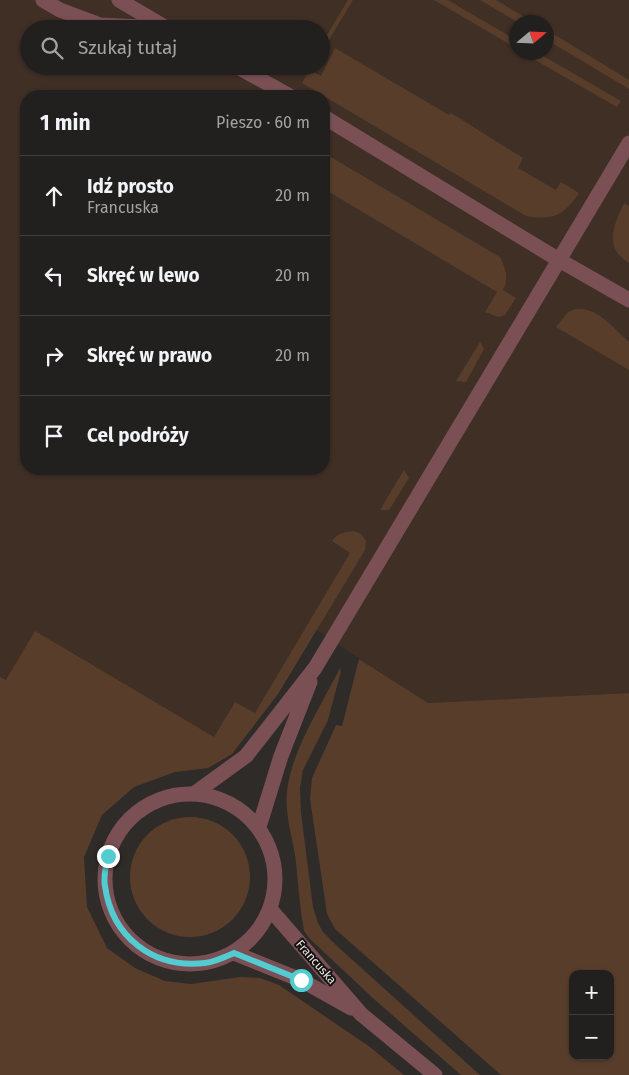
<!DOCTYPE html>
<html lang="pl">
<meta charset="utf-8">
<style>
body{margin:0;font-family:"Fira Sans",sans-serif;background:#2e2d2b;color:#f1f3f6}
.controls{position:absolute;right:15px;bottom:15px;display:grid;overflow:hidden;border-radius:10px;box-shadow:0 1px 4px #0004}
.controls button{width:45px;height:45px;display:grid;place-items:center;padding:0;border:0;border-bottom:1px solid #3f3e3c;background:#22201e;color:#f1f3f6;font:25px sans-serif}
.compass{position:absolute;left:509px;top:15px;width:45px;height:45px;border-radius:50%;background:#22201e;box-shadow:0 1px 4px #0004;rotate:71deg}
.stop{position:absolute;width:15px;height:15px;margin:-11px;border:4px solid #52ccd0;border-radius:50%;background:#fff}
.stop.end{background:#52ccd0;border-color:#fff;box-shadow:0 1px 5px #0008}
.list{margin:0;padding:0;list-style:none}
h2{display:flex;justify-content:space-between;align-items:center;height:65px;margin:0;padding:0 20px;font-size:21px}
h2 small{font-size:16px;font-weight:400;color:#a2a3a4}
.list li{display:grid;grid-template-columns:32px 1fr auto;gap:15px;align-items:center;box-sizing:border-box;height:80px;padding:0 20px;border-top:1px solid #3f3e3c}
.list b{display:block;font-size:19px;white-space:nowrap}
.list p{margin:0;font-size:16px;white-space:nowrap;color:#a2a3a4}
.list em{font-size:16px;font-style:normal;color:#a2a3a4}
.icon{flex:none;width:28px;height:28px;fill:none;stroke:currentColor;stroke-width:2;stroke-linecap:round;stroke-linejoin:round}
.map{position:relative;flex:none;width:629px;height:1075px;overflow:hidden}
.search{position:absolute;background:#22201e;box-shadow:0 1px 4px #0004;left:20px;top:20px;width:310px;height:55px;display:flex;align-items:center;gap:12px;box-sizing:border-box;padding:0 18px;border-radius:28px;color:#a2a3a4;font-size:19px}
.panel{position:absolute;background:#22201e;box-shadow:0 1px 4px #0004;left:20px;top:90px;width:310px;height:385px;border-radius:20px}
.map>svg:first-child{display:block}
.commercial{fill:#3f2f25;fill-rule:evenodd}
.green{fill:#583d2b;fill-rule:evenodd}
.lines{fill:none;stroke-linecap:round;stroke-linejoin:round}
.service{stroke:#7a5055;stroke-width:15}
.minor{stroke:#7a5055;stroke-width:15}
.route{stroke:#52ccd0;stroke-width:6}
.labels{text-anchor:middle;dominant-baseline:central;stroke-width:4;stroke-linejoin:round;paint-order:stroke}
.street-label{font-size:12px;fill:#eceae8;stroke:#151312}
</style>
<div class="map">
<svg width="629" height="1075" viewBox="0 0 629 1075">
<rect width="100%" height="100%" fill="#2e2b28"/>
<path class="commercial" d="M 0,0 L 629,0 L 629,693 L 427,703 L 316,630 L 278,694 L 232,754 L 208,768 L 175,772 L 0,677 ZM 516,22 L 546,22 L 546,52 L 516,52 ZM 29,29 L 321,29 L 321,66 L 29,66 ZM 26,96 L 324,96 L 324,469 L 26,469 Z"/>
<g class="green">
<polygon points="348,0 353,0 321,53 321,45"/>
<polygon points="434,0 448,0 516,40 516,48"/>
<polygon points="480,0 496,0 533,22 517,22"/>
<polygon points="547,30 629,80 629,89 547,40"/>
<path d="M 335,48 L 449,115 L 451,113 L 523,158 L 518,168 L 556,190 L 561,182 L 579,193 C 565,215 552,221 526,216 L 302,83 L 309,70 L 321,76 Z"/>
<polygon points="523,53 538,53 621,101 617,107"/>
<path d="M 324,153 L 500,257 C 506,269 509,278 503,290 L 516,298 L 505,315 L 498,317 L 485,312 L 497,292 L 324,189 Z"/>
<path d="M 624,203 L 629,206 L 629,263 C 603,247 614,225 624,203 Z"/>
<path d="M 576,309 C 598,307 614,329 629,342 L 629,370 L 556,327 L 568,312 Z"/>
<polygon points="480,342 484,349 466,382 456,381"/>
<polygon points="404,470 409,478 389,510 380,510"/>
<path d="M 354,531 L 361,534 L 366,541 L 365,550 L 278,694 L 232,754 L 208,768 L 175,772 L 134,787 L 102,815 L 84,857 L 87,907 L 107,948 L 135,968 L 165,981 L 191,984 L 240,977 L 260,978 L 279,985 L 370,1047 L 404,1075 L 0,1075 L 0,677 L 6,680 L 35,631 L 214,737 L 235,702 L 255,713 L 350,553 L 332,541 C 337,533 345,532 354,531 Z"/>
<path d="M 359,659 L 428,703 L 629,693 L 629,1075 L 501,1075 L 335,929 L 327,914 L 310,799 L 312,778 L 336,725 L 342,726 ZM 573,974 L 610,974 L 610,1056 L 573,1056 Z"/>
<path d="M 340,668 L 341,671 L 328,720 L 303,770 L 300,788 L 301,813 L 313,907 L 318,923 L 323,932 L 337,946 L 480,1075 L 461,1075 L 375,1000 L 310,939 L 304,931 C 300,908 298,885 296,862 C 292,831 281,808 290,775 C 299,739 323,702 340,668 Z"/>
<circle cx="190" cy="877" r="60"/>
</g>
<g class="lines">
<g class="service">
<polyline points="43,0 60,10 100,25 165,28"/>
<polyline points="119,0 163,26"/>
<polyline points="236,66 290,96"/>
<polyline points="324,117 559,260 629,300"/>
</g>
<g class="minor">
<polyline points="195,793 246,756 315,668 629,143"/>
<circle cx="190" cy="879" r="85"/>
<polyline points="259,827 281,756 310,682"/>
<polyline points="271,910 361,1014 435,1075"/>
<polyline points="234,953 301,980 351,1008"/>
</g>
</g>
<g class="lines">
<path class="route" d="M 108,856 C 106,865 103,877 105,886 C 112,937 153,969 205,963 C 214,962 225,957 234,953 L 301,980"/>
</g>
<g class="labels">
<g class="street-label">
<text transform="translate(316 962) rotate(49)">Francuska</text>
</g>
</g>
</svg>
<div class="controls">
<button>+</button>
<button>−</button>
</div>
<svg class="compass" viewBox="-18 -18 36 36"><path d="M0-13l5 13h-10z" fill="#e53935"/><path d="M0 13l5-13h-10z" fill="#a2a3a4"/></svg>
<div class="stop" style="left:301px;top:980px"></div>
<div class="stop end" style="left:108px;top:856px"></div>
<div class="search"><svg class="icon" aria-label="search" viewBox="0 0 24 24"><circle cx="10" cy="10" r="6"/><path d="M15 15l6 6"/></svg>Szukaj tutaj</div>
<section class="panel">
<h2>1 min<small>Pieszo · 60 m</small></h2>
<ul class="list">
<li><svg class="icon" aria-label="ahead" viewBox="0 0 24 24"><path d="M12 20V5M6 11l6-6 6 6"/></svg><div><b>Idź prosto</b><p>Francuska</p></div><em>20 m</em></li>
<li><svg class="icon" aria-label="left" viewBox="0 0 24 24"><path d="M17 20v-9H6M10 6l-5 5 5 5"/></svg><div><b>Skręć w lewo</b></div><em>20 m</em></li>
<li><svg class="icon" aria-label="right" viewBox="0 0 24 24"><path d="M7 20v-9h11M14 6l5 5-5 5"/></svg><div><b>Skręć w prawo</b></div><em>20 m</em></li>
<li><svg class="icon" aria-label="arrive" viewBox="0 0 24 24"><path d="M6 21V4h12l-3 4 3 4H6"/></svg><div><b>Cel podróży</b></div></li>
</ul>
</section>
</div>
